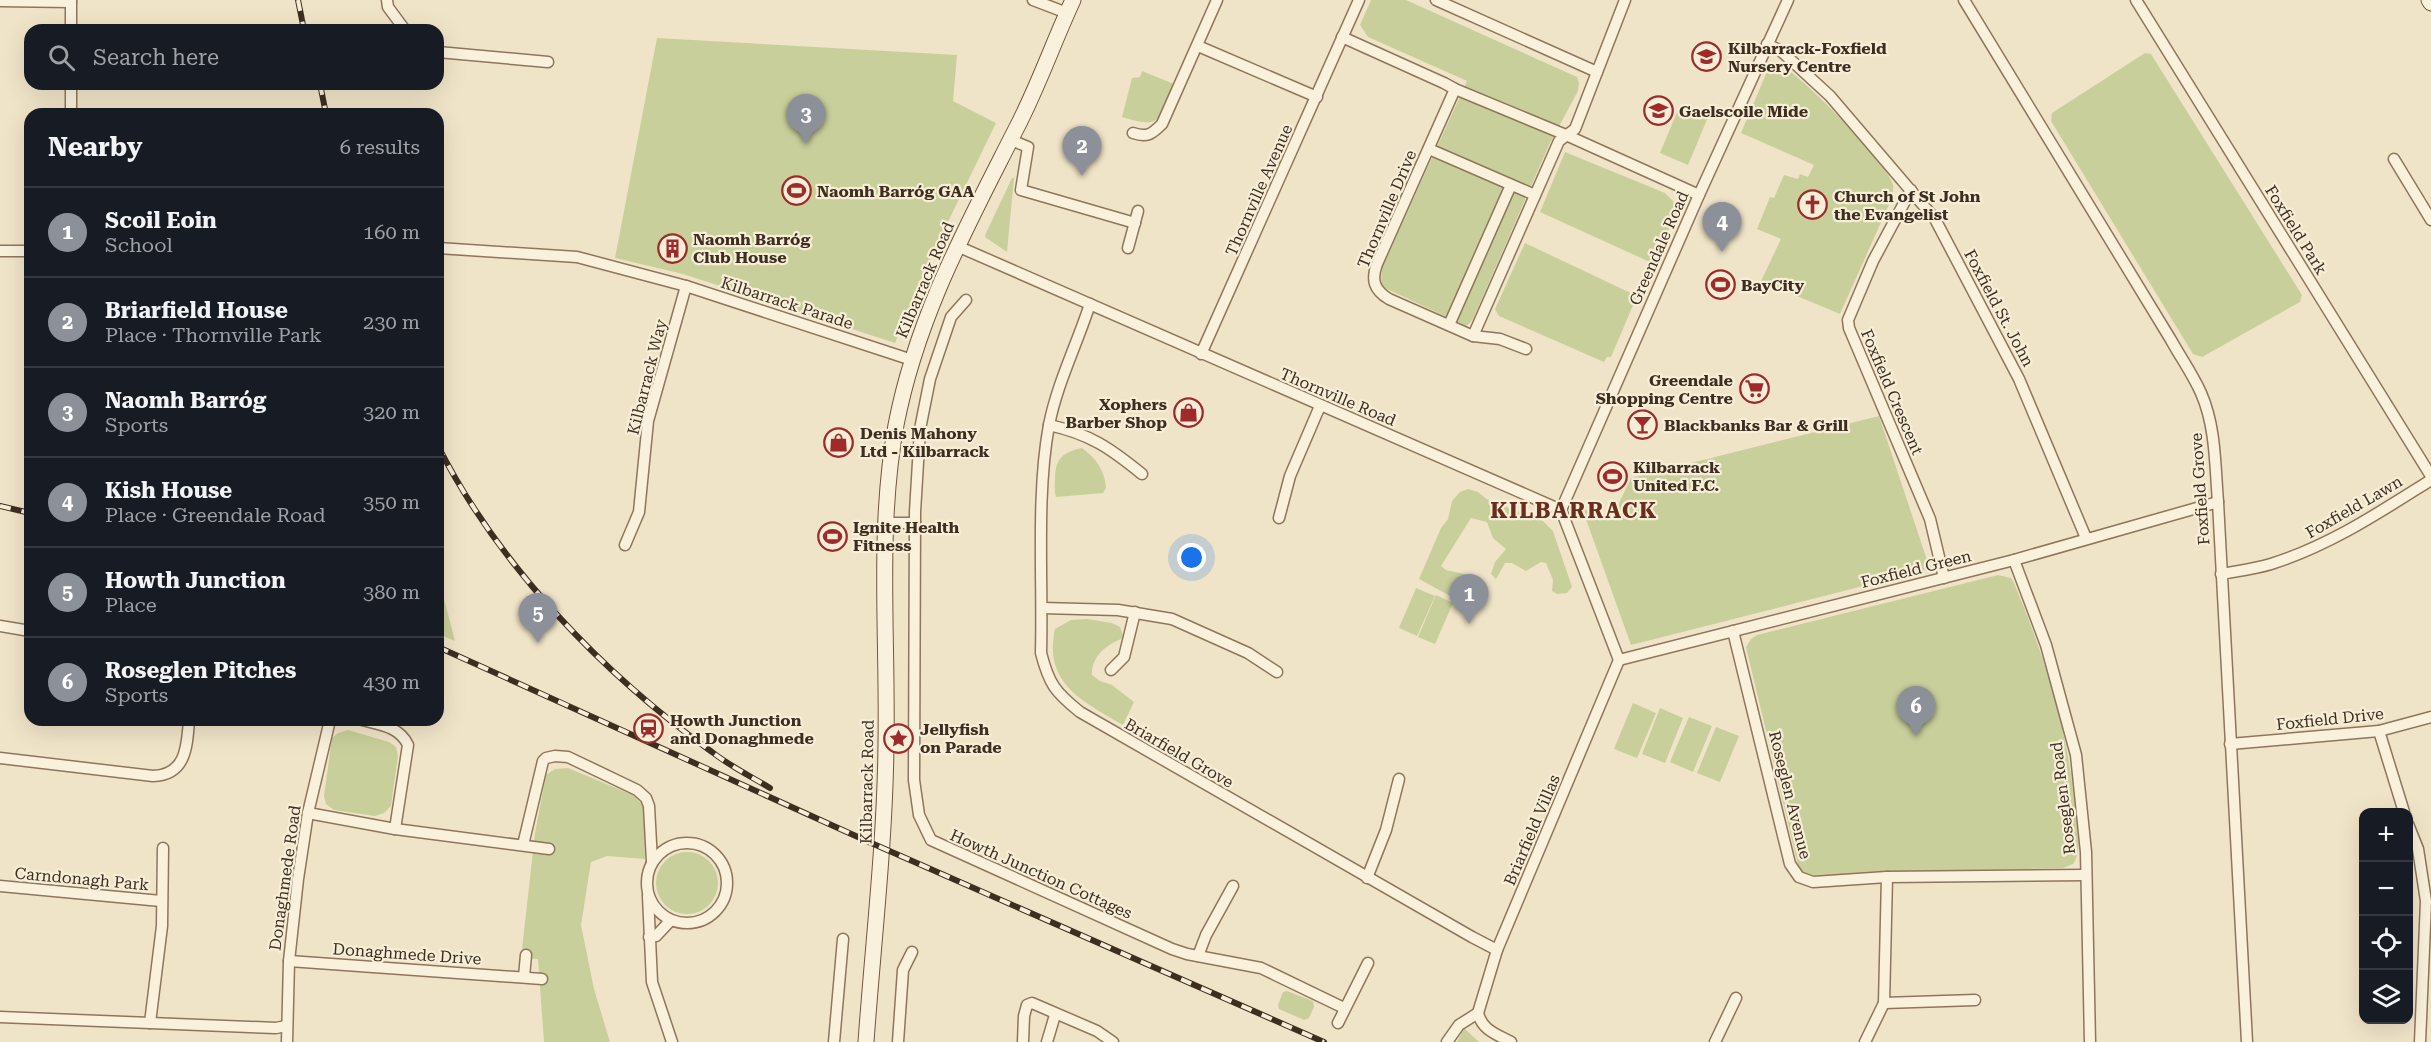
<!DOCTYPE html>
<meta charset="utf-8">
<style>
body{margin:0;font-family:"Roboto Serif",serif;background:#242831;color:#f1f3f6}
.controls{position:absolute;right:18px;bottom:18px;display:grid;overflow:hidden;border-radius:12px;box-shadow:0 6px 24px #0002}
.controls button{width:54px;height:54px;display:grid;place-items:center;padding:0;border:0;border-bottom:2px solid #363941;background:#171b24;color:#f1f3f6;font:30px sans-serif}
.you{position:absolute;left:1192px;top:558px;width:21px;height:21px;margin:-15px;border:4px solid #fff;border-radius:50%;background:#1a73e8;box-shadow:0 0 0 9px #1a73e833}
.badge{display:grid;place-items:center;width:39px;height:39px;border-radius:50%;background:#8c9099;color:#fff;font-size:20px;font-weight:700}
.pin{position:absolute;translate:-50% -50px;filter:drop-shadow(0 2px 3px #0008)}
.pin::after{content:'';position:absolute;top:32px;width:21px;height:18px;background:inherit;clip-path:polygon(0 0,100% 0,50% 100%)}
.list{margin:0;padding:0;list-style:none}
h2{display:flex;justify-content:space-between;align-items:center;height:78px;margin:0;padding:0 24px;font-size:26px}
h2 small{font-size:20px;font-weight:400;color:#9ea1a6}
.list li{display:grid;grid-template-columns:39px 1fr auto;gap:18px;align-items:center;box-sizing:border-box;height:90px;padding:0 24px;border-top:2px solid #363941}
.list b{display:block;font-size:22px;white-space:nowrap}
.list p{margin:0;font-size:20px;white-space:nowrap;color:#9ea1a6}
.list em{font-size:20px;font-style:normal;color:#9ea1a6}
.icon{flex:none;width:33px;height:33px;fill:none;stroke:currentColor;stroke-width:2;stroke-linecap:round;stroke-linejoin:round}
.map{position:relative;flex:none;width:2431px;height:1042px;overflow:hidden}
.search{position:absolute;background:#171b24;box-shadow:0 6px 24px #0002;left:24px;top:24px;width:420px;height:66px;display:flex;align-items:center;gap:15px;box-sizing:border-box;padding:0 21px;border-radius:18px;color:#9ea1a6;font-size:22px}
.panel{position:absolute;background:#171b24;box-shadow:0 6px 24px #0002;left:24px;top:108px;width:420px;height:618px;border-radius:18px}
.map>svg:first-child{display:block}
.green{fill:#c9cf9b}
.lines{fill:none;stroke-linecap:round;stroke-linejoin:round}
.street-casing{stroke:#8d765c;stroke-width:13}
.secondary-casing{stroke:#6f573f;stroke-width:17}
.street{stroke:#faf1dc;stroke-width:10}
.secondary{stroke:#faf1dc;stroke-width:15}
.rail-casing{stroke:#3d2e20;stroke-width:6}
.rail{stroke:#f7eed8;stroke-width:4;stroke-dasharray:11;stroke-linecap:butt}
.labels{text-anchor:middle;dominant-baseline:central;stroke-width:4.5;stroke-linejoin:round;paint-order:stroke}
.poi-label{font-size:16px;font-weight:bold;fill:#3d2e20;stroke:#f7eed8;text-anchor:start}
.street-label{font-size:16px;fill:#3d2e20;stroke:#f7eed8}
.district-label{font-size:22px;font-weight:bold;letter-spacing:1.5px;fill:#6b2e1e;stroke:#f7eed8}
</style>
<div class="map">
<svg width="2431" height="1042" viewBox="0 0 2431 1042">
<rect width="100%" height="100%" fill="#f0e4c8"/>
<g class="green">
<polygon points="1371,0 1406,0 1577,77 1579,83 1578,91 1549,145 1473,319 1470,323 1466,326 1385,288 1381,283 1382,268 1467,81 1368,37 1360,25"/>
<polygon points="657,38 957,55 953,101 996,123 928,263 895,343 683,274 615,258"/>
<polygon points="2145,53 2151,54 2302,295 2300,302 2202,357 2193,354 2051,121 2052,113"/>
<path d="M 1774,67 C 1780,67 1783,67 1788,70 C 1808,83 1885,161 1892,182 C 1895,188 1892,193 1891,200 L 1840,314 L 1761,281 L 1781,239 L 1757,229 L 1770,197 L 1774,198 L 1784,175 L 1798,179 L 1800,174 L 1808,177 L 1814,165 L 1741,133 L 1766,74 Z"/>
<path d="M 1142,71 L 1174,84 C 1160,119 1163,130 1122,117 L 1132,78 L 1140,77 Z"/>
<polygon points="1680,105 1708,117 1688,165 1660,153"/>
<polygon points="1565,152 1665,193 1673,201 1677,213 1652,263 1540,212"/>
<polygon points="1012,178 1014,178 1007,252 985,237 986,233"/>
<polygon points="1525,243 1637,296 1611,357 1607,357 1604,362 1499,316 1495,309"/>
<polygon points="1879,416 1930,569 1631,645 1582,508 1611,520 1631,478"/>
<path d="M 1082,448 C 1096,458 1105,471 1106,488 L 1103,493 L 1056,497 C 1054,490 1055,484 1055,477 C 1056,457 1064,452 1082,448 Z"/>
<polygon points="1468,489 1478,492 1488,500 1543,521 1553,531 1572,587 1567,593 1557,594 1552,591 1553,580 1546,563 1541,562 1526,571 1512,563 1505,563 1496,579 1491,574 1495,562 1506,549 1493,538 1487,522 1471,518 1441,566 1446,570 1464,574 1468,581 1469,595 1466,598 1452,597 1419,579 1441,528 1448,519 1452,501 1460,492"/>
<path d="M 1998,575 L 2011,578 L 2014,583 C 2046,659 2070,737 2076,819 C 2078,835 2082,850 2073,864 L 2063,868 L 1814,875 L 1802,872 L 1798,865 L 1746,647 L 1751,639 L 1757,635 Z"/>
<polygon points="438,576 455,641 438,634"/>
<polygon points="1416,588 1435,596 1417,636 1399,628"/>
<polygon points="1436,595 1453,603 1435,644 1418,637"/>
<path d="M 1087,619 L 1112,623 L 1120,627 L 1123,635 L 1121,639 C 1106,645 1091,657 1092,675 L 1100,681 L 1112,685 L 1134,702 L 1123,725 C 1084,702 1043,684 1055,629 L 1071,620 Z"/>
<polygon points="1633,703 1656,713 1637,758 1614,749"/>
<polygon points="1660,708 1683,718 1665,763 1642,754"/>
<polygon points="1689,717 1712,726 1693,772 1670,762"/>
<polygon points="1716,727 1739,736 1720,782 1697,773"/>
<polygon points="348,730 389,742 396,747 398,756 391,806 384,813 375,816 334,810 326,804 324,796 332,738 338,733"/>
<polygon points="568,768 633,795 641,803 644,809 645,859 607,856 591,862 581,925 594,989 610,1042 544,1042 538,959 521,958 535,833 546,775 555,769"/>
<circle cx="687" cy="883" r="31"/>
<polygon points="1287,991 1313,1001 1314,1007 1309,1018 1304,1020 1279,1009 1278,1005 1283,992"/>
<polygon points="1464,1028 1479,1042 1457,1042"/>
</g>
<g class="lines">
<defs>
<g id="street">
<polyline points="71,0 71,30"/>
<polyline points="387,0 388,7 405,30"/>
<polyline points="1033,0 1067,13"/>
<polyline points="1436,0 1597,72"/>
<path d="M 1964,0 L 2171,340 C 2181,358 2193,375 2201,393 C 2216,427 2215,466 2218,502 L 2247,1042"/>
<polyline points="2136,0 2431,476"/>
<polyline points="0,1 71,2"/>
<polyline points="1342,37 1444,83 1455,89 1566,135 1699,195"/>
<polyline points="1767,44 1781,51 1830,96 1935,219 2019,379 2086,538"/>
<polyline points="1198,46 1317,97"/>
<polyline points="438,52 548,62"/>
<polyline points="71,84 71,114"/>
<path d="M 1455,89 L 1377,264 C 1371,280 1374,290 1389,299 L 1473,336 L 1500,339 L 1526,349"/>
<path d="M 1133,133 C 1147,138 1152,134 1162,124 L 1217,0"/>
<polyline points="1011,140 1028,147 1021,190 1135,223"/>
<polyline points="1429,149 1535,195"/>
<polyline points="2394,159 2431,220"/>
<polyline points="1911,190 1873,261 1848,320 1849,328 1930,519 1944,578"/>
<polyline points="957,246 1561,510 1619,660"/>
<polyline points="438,248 577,257 686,286 912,360"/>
<polyline points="1128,248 1138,211"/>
<polyline points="0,251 30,251"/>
<polyline points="966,300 951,317 930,379 920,429 915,512 914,780 919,815 931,840 1172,949 1187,954 1261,968 1344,1008"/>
<path d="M 1090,304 C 1077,344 1057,384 1049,425 C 1036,495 1043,580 1041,653 C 1049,684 1055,692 1080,712 L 1472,937 L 1497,950"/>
<polyline points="1449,325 1511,185"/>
<polyline points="1473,336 1559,141 1575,129 1625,0"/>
<polyline points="1201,354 1359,0"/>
<path d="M 1049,425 C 1090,434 1110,448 1142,474"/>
<polyline points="1561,510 1699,195 1788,0"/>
<polyline points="1279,518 1290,476 1320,406"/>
<polyline points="886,523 915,523"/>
<polyline points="625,545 639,512 648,421 686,286"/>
<polyline points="2014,560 2046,645 2076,755 2086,852 2090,1042"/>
<path d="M 2221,574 C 2237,571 2255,569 2271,564 C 2329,546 2380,512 2431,480"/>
<polyline points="1042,608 1118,610 1172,619 1248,653 1277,672"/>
<polyline points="0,626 30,631"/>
<polyline points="1733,631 1790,864 1799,877 1813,882 1887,877 2086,875"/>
<polyline points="1619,660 2014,560 2218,502"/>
<polyline points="1111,670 1124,657 1135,612"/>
<path d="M 362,720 C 381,725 400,727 408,745 L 395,829"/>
<polyline points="2379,731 2404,812"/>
<polyline points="2230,744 2379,731 2431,717"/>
<path d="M 0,758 L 153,776 C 186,775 187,747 189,720"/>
<polyline points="308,813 395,829 549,849"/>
<polyline points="2408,824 2418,849 2426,901 2420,1042"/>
<circle cx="687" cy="883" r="40"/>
<polyline points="523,845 543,761 546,758 555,756 568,757 637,790 646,798 649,806 652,862"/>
<polyline points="1887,877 1884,1003 1975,1000"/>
<polyline points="1367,878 1386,830 1399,779"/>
<polyline points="0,886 161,901"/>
<polyline points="648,896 652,982 672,1042"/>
<polyline points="649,937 656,936 671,920"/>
<polyline points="1198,956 1206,935 1233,886"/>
<polyline points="289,961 542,979"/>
<polyline points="524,977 526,955"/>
<polyline points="1478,1013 1497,950 1619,660"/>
<path d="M 1478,1013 C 1482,1030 1496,1034 1511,1042"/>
<polyline points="0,1017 276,1028 286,1026"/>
<polyline points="150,1023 162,926 163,848"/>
<polyline points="1338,1023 1368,963"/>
<polyline points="287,1042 289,961 298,879 308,813 330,720"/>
<polyline points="834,1042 843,939"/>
<polyline points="898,1042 903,970 912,952"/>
<polyline points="1023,1042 1024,1016 1027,1005 1032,1003 1097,1031 1113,1042"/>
<polyline points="1047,1042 1055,1015"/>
<polyline points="1447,1042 1459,1025 1478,1013"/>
<polyline points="1715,1042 1736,998"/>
<polyline points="1865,1042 1884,1003"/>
</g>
<g id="secondary">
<polyline points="2429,0 2431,3"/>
<path d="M 866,1042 C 873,943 885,844 886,744 C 888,638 877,529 896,425 C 917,316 967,226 1016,129 C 1038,87 1053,43 1073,0"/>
</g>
</defs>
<use href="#street" class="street-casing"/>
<use href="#secondary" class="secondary-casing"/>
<use href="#street" class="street"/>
<use href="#secondary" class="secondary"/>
<defs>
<g id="rail">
<polyline points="298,0 304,30"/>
<polyline points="320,84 326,114"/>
<path d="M 438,446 C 499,566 603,674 712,752 C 730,766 750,776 770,788"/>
<polyline points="0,506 30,513"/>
<polyline points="438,647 869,842 1324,1042"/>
</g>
</defs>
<use href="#rail" class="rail-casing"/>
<use href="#rail" class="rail"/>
</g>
<defs>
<symbol id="school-ring" viewBox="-11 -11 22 22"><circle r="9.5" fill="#f7eed8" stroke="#9e2a2b" stroke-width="1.5"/><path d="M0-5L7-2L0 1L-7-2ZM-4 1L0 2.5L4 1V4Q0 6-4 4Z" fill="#9e2a2b"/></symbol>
<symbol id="stadium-ring" viewBox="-11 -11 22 22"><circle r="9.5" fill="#f7eed8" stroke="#9e2a2b" stroke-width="1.5"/><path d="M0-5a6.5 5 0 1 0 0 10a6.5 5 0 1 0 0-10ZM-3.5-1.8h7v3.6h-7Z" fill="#9e2a2b"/></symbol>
<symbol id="church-ring" viewBox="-11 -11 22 22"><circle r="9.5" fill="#f7eed8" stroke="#9e2a2b" stroke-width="1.5"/><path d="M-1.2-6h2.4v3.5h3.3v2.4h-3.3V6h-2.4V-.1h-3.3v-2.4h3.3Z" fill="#9e2a2b"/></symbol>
<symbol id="building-ring" viewBox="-11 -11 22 22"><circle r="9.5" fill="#f7eed8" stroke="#9e2a2b" stroke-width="1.5"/><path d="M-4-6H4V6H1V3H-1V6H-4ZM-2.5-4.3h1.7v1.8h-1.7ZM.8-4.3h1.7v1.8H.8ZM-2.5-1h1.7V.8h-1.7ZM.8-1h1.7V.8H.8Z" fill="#9e2a2b"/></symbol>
<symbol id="supermarket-ring" viewBox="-11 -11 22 22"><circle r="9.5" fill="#f7eed8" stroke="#9e2a2b" stroke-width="1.5"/><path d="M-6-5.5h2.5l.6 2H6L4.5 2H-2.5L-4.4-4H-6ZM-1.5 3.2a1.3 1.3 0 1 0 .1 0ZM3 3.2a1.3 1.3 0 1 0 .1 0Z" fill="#9e2a2b"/></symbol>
<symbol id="shop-ring" viewBox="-11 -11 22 22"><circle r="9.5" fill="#f7eed8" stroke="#9e2a2b" stroke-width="1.5"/><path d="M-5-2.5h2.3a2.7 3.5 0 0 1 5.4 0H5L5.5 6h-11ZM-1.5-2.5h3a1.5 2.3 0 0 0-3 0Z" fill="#9e2a2b"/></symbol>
<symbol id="bar-ring" viewBox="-11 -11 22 22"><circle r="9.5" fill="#f7eed8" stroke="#9e2a2b" stroke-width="1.5"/><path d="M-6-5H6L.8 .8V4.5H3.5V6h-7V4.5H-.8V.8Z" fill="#9e2a2b"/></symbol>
<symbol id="station-ring" viewBox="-11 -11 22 22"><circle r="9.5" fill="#f7eed8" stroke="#9e2a2b" stroke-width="1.5"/><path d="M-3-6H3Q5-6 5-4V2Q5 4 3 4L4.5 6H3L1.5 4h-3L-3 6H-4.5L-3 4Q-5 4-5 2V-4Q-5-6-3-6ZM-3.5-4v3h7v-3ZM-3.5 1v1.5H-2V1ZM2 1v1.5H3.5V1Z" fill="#9e2a2b"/></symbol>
<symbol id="sight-ring" viewBox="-11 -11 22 22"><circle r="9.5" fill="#f7eed8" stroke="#9e2a2b" stroke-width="1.5"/><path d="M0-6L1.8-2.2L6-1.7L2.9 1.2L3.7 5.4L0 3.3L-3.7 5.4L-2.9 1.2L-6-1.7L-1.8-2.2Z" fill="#9e2a2b"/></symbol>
</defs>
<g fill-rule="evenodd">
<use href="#school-ring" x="1690" y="40" width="33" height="33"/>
<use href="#school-ring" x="1642" y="94" width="33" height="33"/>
<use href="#stadium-ring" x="780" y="174" width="33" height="33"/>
<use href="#church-ring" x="1796" y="188" width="33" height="33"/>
<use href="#building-ring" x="656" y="232" width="33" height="33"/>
<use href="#stadium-ring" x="1704" y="268" width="33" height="33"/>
<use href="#supermarket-ring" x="1738" y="372" width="33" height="33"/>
<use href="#shop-ring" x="1172" y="396" width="33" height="33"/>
<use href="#bar-ring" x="1626" y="408" width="33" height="33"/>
<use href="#shop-ring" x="822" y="426" width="33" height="33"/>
<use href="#stadium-ring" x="1596" y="460" width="33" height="33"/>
<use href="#stadium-ring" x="816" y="520" width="33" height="33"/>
<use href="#station-ring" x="632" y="712" width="33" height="33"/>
<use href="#sight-ring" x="882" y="722" width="33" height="33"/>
</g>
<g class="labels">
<g class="poi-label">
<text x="1728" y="48">Kilbarrack-Foxfield<tspan x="1728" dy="18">Nursery Centre</tspan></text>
<text x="1679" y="111">Gaelscoile Mide</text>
<text x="817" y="191">Naomh Barróg GAA</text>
<text x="1834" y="196">Church of St John<tspan x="1834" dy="18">the Evangelist</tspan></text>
<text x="693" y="239">Naomh Barróg<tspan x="693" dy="18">Club House</tspan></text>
<text x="1741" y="285">BayCity</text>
<text x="1733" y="380" text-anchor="end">Greendale<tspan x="1733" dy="18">Shopping Centre</tspan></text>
<text x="1167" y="404" text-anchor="end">Xophers<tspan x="1167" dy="18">Barber Shop</tspan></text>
<text x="1664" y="425">Blackbanks Bar &amp; Grill</text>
<text x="860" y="433">Denis Mahony<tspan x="860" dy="18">Ltd - Kilbarrack</tspan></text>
<text x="1633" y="467">Kilbarrack<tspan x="1633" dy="18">United F.C.</tspan></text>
<text x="853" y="527">Ignite Health<tspan x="853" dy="18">Fitness</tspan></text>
<text x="670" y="720">Howth Junction<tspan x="670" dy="18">and Donaghmede</tspan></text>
<text x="920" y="729">Jellyfish<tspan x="920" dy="18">on Parade</tspan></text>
</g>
<g class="street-label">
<text transform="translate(1259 190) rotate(-66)">Thornville Avenue</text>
<text transform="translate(1387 209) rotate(-67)">Thornville Drive</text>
<text transform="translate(2296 230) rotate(58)">Foxfield Park</text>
<text transform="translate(1659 248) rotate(-66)">Greendale Road</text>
<text transform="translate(925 280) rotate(-67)">Kilbarrack Road</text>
<text transform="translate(787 303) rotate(18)">Kilbarrack Parade</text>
<text transform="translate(1999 308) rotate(62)">Foxfield St. John</text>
<text transform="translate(647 377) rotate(-76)">Kilbarrack Way</text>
<text transform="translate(1892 392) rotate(67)">Foxfield Crescent</text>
<text transform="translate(1338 397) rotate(23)">Thornville Road</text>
<text transform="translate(2200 489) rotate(-94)">Foxfield Grove</text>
<text transform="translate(2354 507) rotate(-30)">Foxfield Lawn</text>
<text transform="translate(1916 569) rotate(-14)">Foxfield Green</text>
<text transform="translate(2330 719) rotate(-6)">Foxfield Drive</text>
<text transform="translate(1179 753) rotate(30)">Briarfield Grove</text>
<text transform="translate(867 782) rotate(-89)">Kilbarrack Road</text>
<text transform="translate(1790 795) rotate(76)">Roseglen Avenue</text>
<text transform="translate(2063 798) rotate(-97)">Roseglen Road</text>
<text transform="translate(1532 830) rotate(-67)">Briarfield Villas</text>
<text transform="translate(1041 874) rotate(24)">Howth Junction Cottages</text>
<text transform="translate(285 878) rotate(-82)">Donaghmede Road</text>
<text transform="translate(82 879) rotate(5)">Carndonagh Park</text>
<text transform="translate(407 954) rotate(4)">Donaghmede Drive</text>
</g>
<g class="district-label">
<text x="1574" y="510">KILBARRACK</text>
</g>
</g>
</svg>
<div class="controls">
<button>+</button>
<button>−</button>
<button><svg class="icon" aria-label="locate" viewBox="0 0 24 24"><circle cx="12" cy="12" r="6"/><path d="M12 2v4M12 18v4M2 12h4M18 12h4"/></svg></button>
<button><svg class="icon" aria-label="layers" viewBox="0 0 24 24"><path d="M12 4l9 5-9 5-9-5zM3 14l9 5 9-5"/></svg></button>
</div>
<div class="you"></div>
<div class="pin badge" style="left:1469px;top:624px">1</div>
<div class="pin badge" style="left:1082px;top:176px">2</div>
<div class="pin badge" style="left:806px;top:144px">3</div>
<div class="pin badge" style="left:1722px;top:252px">4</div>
<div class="pin badge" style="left:538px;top:643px">5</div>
<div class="pin badge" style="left:1916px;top:736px">6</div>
<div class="search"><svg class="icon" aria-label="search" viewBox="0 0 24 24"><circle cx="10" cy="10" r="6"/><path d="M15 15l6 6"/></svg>Search here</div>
<section class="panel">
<h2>Nearby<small>6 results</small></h2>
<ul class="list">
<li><span class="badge">1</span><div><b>Scoil Eoin</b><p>School</p></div><em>160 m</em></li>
<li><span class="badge">2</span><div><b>Briarfield House</b><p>Place · Thornville Park</p></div><em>230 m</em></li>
<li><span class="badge">3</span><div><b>Naomh Barróg</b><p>Sports</p></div><em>320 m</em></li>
<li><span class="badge">4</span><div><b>Kish House</b><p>Place · Greendale Road</p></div><em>350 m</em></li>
<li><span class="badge">5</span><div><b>Howth Junction</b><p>Place</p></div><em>380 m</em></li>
<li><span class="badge">6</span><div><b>Roseglen Pitches</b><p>Sports</p></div><em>430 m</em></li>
</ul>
</section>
</div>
